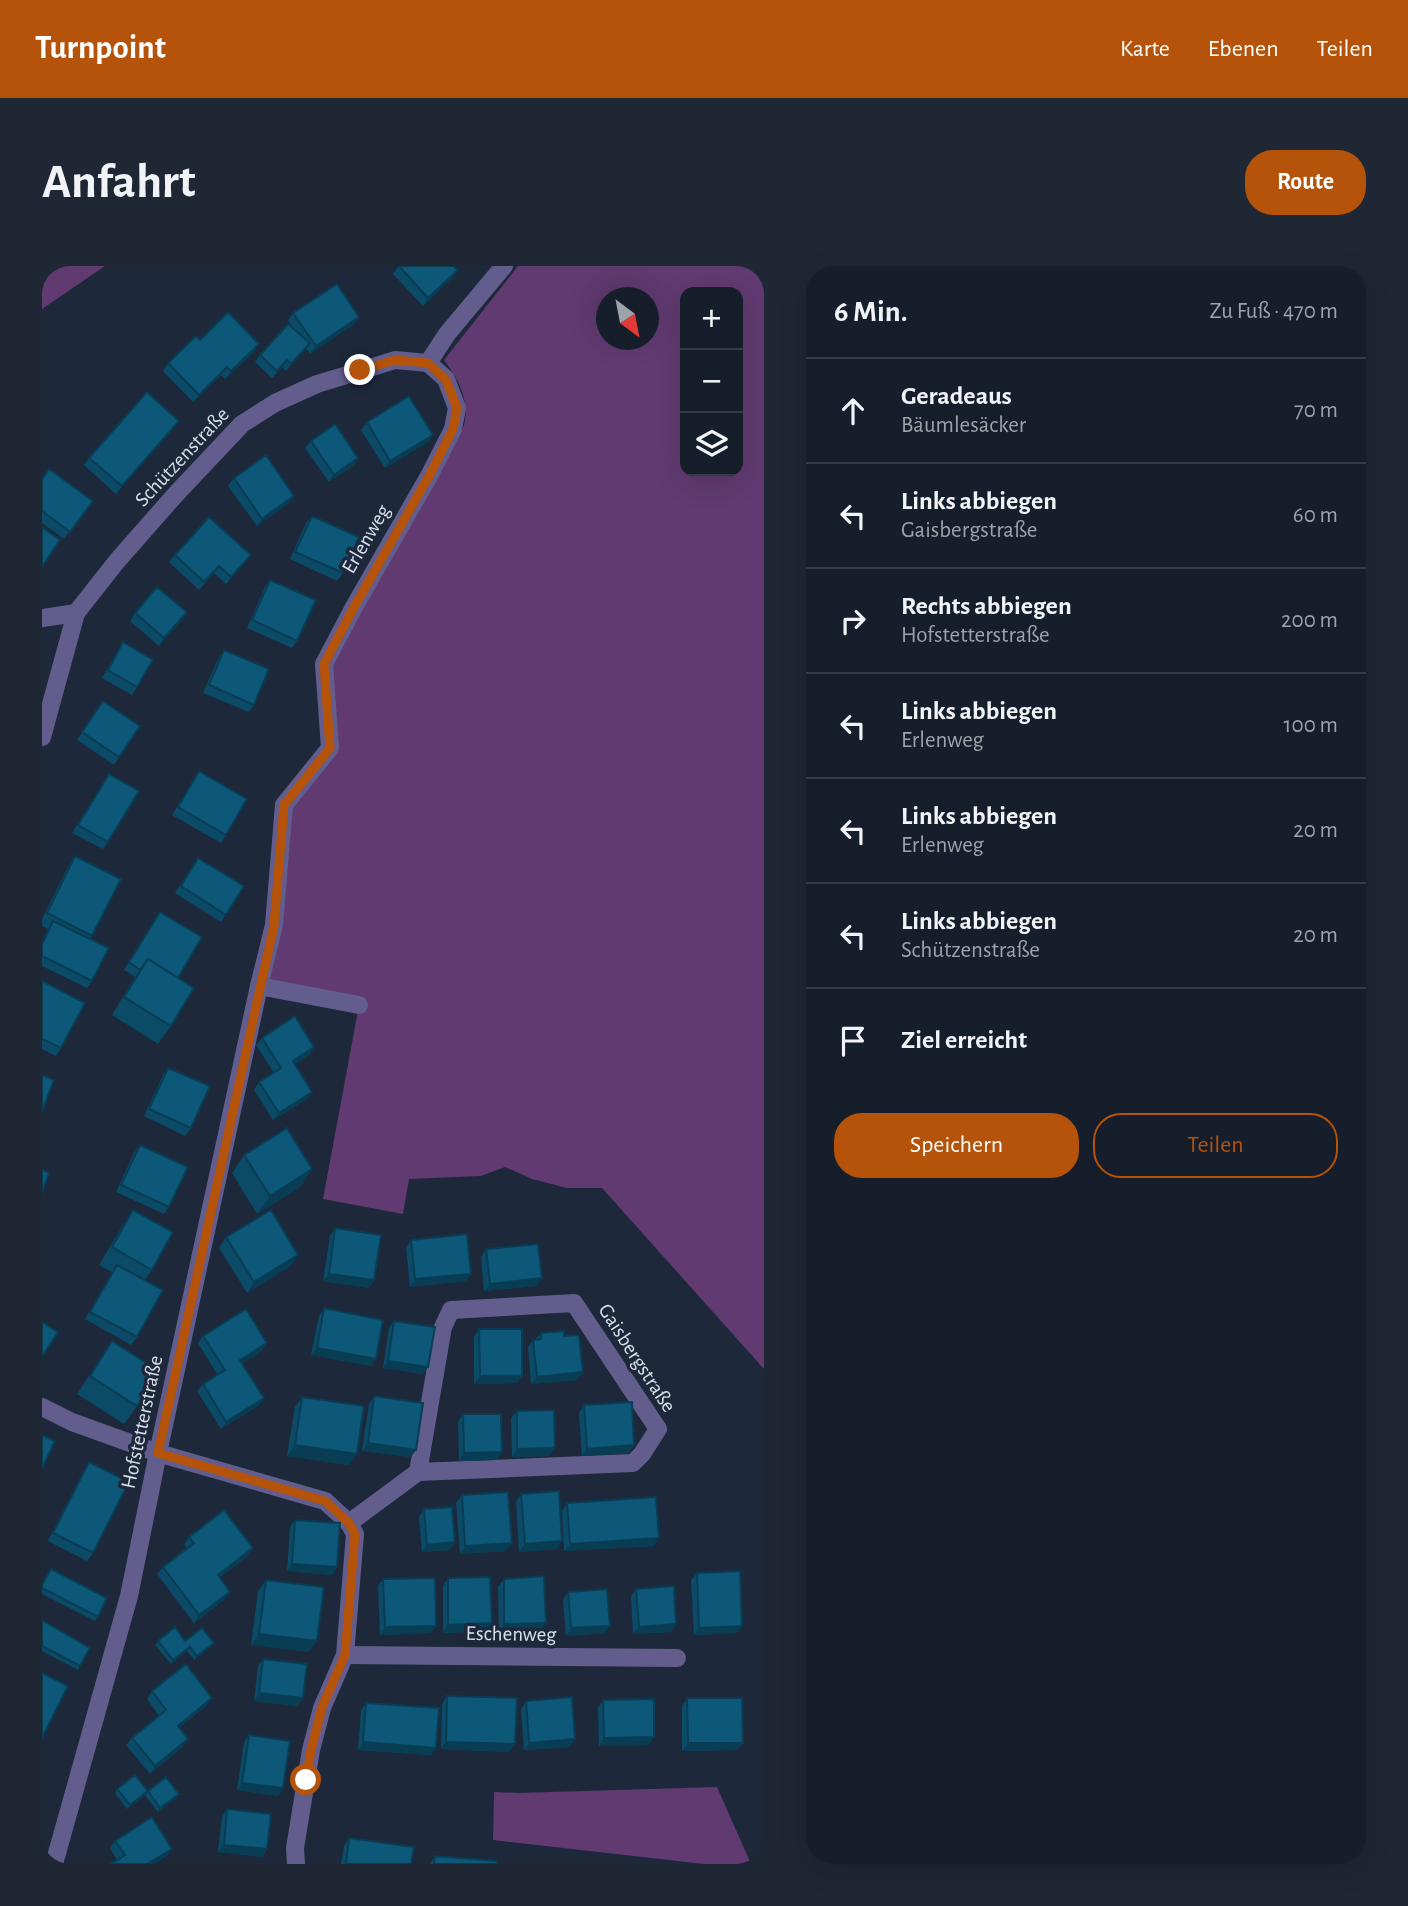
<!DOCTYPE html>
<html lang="de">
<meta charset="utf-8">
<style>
body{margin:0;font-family:"Alegreya Sans",sans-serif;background:#1f2734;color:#f1f3f6}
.controls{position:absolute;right:21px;top:21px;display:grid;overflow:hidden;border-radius:14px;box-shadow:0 7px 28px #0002}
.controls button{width:63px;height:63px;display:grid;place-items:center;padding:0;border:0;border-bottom:2px solid #353c48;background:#161e2c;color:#f1f3f6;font:35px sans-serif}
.compass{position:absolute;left:554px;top:21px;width:63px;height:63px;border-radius:50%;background:#161e2c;box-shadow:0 7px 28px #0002;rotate:148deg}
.stop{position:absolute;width:21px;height:21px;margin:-16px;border:5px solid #b45309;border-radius:50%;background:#fff}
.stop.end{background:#b45309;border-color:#fff;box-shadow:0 2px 7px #0008}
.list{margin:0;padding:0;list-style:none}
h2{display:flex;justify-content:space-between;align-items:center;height:91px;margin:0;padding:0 28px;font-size:30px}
h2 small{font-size:23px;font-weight:400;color:#9ea2a9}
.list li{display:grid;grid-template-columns:46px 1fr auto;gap:21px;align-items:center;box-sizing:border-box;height:105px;padding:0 28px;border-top:2px solid #353c48}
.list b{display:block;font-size:26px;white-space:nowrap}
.list p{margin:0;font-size:23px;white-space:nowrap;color:#9ea2a9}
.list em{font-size:23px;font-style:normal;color:#9ea2a9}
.actions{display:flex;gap:14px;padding:21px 28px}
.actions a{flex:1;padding:16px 0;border:2px solid #b45309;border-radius:28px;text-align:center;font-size:24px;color:#b45309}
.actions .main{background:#b45309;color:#fff}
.icon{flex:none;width:38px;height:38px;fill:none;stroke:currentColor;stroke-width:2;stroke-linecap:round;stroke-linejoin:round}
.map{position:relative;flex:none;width:722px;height:1598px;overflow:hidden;border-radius:28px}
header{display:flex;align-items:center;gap:42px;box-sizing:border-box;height:98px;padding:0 35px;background:#b45309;color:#fff}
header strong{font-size:33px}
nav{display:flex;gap:38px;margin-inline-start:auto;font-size:24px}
.intro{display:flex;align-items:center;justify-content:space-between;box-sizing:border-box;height:168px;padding:0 42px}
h1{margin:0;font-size:49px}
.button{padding:18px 32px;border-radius:28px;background:#b45309;color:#fff;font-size:24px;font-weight:700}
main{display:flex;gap:42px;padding:0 42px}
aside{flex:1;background:#161e2c;border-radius:28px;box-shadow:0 7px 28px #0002}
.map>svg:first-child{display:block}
.green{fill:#603a70;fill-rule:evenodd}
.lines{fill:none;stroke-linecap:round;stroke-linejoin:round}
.minor{stroke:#625d8d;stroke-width:18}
.wall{fill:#0b4b67}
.shaded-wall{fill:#093d54}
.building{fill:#0d5778;stroke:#093d54;stroke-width:2}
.route{stroke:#b45309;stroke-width:9}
.labels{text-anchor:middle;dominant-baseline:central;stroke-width:7;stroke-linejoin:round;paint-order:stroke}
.street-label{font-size:21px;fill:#d9e0ed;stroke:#1d283b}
</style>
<header>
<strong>Turnpoint</strong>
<nav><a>Karte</a><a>Ebenen</a><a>Teilen</a></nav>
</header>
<div class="intro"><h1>Anfahrt</h1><a class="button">Route</a></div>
<main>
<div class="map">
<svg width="722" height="1598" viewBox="0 0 722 1598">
<rect width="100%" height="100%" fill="#1d283b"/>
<g class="green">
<polygon points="0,0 63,0 0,43"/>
<path d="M 476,0 L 722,0 L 722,1103 L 560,922 L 525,922 L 490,913 L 463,901 L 439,910 L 367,913 L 361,948 L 281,933 L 317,739 L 217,720 L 242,539 L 288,482 L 287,387 L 414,175 C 416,170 420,164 422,159 C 428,135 416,112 402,94 ZM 643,26 L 696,26 L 696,205 L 643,205 ZM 564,32 L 606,32 L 606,74 L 564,74 Z"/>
<polygon points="675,1521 709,1598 662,1598 451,1574 452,1526 476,1527"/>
</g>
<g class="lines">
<g class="minor">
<polyline points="386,97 405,68 462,0"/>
<polyline points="0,352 34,347"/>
<polyline points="0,471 34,347 75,295 134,228 200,158 233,137 275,118 318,105 353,94 386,97"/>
<polyline points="217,720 232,659 242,539 288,482 282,398 312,341 387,210 411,163 415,142 404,113 386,97"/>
<polyline points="0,1141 30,1156 116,1187 283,1235 307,1257 376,1206 591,1197 600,1188 616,1163 532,1037 409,1044 401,1061 376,1206"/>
<polyline points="303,1389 635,1392"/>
<polyline points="12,1598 87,1330 116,1187 217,720 317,739"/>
<polyline points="254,1598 253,1582 269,1484 280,1442 303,1389 313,1268 307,1257"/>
</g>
</g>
<g class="wall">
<polygon points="357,0 416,4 411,11 381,40 351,8"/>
<polygon points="251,47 317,51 312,58 268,88 264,82 244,105 240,101 230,112 213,96 218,89 252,64 246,54"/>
<polygon points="158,74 212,86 183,113 179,109 151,136 121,105 126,97"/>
<polygon points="137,155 132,162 74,228 42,199 47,192"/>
<polygon points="325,156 386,176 343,202 319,164"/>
<polygon points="269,175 316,192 311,200 287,216 263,182"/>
<polygon points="192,212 247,237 215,260 186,220"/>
<polygon points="0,213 51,235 22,273 0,257"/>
<polygon points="270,250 301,307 295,315 248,293 264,257"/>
<polygon points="133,289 209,289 203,297 184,318 172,307 157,324 127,296"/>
<polygon points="228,314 255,375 250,382 205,362 223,321"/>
<polygon points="145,346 117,380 88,355 93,347"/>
<polygon points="81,376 95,421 90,429 60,412"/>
<polygon points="182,384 212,439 207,446 161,427 177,391"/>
<polygon points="61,435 98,460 72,499 35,474"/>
<polygon points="157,505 184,569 179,577 130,549"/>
<polygon points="67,508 66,576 61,583 30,567"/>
<polygon points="33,590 50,670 48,673 50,715 45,722 0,700 0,675 6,663 0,660 0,653 26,601"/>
<polygon points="151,599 202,620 179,656 133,627"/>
<polygon points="118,646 136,712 129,760 116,778 70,749 93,711 82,704"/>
<polygon points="0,715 19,782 14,790 0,783"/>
<polygon points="220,772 272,781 267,789 253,798 270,826 265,833 231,854 212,824 217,816 232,807 214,779"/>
<polygon points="126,802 149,862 143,870 102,850 121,809"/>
<polygon points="98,879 127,941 122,948 74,926 92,887"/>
<polygon points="202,889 270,903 258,921 215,948 190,907"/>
<polygon points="91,944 110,1004 103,1014 95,1071 89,1079 43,1053 70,1006 57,999 79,962"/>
<polygon points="293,962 332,1014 327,1022 281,1015 288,970"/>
<polygon points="184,971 249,1000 205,1027 177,982"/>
<polygon points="369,974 424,1015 368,1021 364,982"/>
<polygon points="444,983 494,1020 442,1025 439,991"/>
<polygon points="282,1042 334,1093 329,1100 269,1089 277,1050"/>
<polygon points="352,1055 386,1101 381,1108 341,1102 347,1062"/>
<polygon points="437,1063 480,1110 475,1117 432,1118 432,1071"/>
<polygon points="499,1067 522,1070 541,1106 535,1114 489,1118 486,1081 491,1074 494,1073"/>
<polygon points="161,1070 220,1085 200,1097 222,1132 216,1140 179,1163 155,1125 161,1118 175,1108 156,1077"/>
<polygon points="70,1075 95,1140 82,1158 35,1128"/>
<polygon points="332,1130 369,1191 320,1185 327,1138"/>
<polygon points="260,1131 315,1188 307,1199 245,1190 253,1141"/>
<polygon points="542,1139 587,1187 540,1190 537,1147"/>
<polygon points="475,1145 508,1190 470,1191 469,1152"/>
<polygon points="421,1148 460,1186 454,1194 417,1195 416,1156"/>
<polygon points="47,1196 51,1287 45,1295 6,1275 42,1204"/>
<polygon points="479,1228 515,1283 477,1286 474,1236"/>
<polygon points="420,1229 464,1285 418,1288 414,1237"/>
<polygon points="525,1237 612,1280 522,1285 520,1245"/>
<polygon points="382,1243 413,1276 408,1284 380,1286 377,1251"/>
<polygon points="253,1254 290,1309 245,1305 248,1261"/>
<polygon points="147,1271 206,1290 178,1311 183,1333 152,1357 115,1308 121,1301 145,1283 142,1278"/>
<polygon points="9,1303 56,1351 53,1355 0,1328 0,1318"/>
<polygon points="655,1307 700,1360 695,1367 652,1369 649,1314"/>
<polygon points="406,1312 445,1365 401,1367 401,1320"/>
<polygon points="341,1313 389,1367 338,1369 336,1320"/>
<polygon points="462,1313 499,1364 457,1365 456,1321"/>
<polygon points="224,1314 267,1386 209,1379 216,1325"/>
<polygon points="594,1323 634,1358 629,1366 591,1368 589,1330"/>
<polygon points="526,1326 563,1367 524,1370 521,1334"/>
<polygon points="0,1354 38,1400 36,1404 0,1385"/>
<polygon points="116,1375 143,1375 169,1381 152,1394 145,1385 129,1398 113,1379"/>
<polygon points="221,1393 261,1432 256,1440 212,1435 216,1400"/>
<polygon points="110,1425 164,1440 137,1462 141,1480 108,1508 84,1479 90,1472 117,1450 105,1433"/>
<polygon points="405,1430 467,1486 399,1483 400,1438"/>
<polygon points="645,1432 695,1484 640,1485 640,1440"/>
<polygon points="561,1434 607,1479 557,1480 556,1442"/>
<polygon points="484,1435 528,1481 482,1484 479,1443"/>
<polygon points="324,1437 394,1482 389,1489 316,1484 319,1444"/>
<polygon points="207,1469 241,1522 236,1530 195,1524 202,1476"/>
<polygon points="75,1523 106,1525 103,1529 85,1543 73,1527"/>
<polygon points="106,1525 137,1528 134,1532 116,1546 103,1529"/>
<polygon points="185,1543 225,1583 220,1591 176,1586 180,1551"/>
<polygon points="307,1572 369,1598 299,1598 302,1580"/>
<polygon points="73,1575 125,1590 75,1594 68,1582"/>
<polygon points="393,1590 455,1598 388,1598"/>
</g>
<g class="shaded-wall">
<polygon points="416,4 411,11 381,40 386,32"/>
<polygon points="317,51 312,58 268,88 274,80"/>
<polygon points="268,77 262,85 244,105 249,98"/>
<polygon points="217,78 212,86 183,113 189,105"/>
<polygon points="185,101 179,109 151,136 157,129"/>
<polygon points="137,155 132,162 74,228 80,220"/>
<polygon points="391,169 386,176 343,202 348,195"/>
<polygon points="316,192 311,200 287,216 292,209"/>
<polygon points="252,230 247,237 215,260 220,253"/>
<polygon points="209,289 203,297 184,318 189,311"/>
<polygon points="145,346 140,354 117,380 122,372"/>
<polygon points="272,781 267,789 245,802 251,795"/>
<polygon points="270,826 265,833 231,854 237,847"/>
<polygon points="270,903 258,921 215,948 228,930"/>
<polygon points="256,989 249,1000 205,1027 212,1016"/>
<polygon points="287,1008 332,1014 327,1022 281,1015"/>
<polygon points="429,1008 424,1015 368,1021 373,1013"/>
<polygon points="500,1012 494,1020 442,1025 448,1018"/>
<polygon points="225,1077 220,1085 193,1102 198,1094"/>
<polygon points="275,1082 334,1093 329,1100 269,1089"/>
<polygon points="346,1095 386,1101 381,1108 341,1102"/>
<polygon points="541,1106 535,1114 489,1118 495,1111"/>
<polygon points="438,1110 480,1110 475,1117 432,1118"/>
<polygon points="222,1132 216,1140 179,1163 184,1156"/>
<polygon points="326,1177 374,1184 369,1191 320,1185"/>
<polygon points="253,1179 315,1188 307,1199 245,1190"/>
<polygon points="592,1179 587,1187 540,1190 545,1183"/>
<polygon points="513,1182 508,1190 470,1191 475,1183"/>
<polygon points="460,1186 454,1194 417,1195 422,1187"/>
<polygon points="617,1272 612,1280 522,1285 528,1278"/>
<polygon points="520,1275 515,1283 477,1286 483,1278"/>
<polygon points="413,1276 408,1284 380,1286 385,1279"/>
<polygon points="470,1277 464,1285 418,1288 423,1280"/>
<polygon points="211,1282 206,1290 171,1316 176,1309"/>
<polygon points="250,1298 295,1301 290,1309 245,1305"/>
<polygon points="188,1326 183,1333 152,1357 157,1349"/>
<polygon points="450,1357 445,1365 401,1367 406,1359"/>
<polygon points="504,1357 499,1364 457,1365 462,1358"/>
<polygon points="634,1358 629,1366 591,1368 597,1361"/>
<polygon points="394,1360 389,1367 338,1369 343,1361"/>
<polygon points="568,1360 563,1367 524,1370 529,1362"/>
<polygon points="700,1360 695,1367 652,1369 657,1362"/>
<polygon points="217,1368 275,1375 267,1386 209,1379"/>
<polygon points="172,1377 169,1381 152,1394 155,1390"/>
<polygon points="148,1381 145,1385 129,1398 131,1394"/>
<polygon points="217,1427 261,1432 256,1440 212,1435"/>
<polygon points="170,1432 164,1440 131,1467 136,1460"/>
<polygon points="612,1471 607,1479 557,1480 562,1472"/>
<polygon points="146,1473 141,1480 108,1508 113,1500"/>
<polygon points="533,1473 528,1481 482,1484 487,1477"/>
<polygon points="321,1476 394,1482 389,1489 316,1484"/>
<polygon points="404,1476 473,1478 467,1486 399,1483"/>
<polygon points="646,1477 701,1477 695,1484 640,1485"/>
<polygon points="200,1517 241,1522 236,1530 195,1524"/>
<polygon points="106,1525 103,1529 85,1543 88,1539"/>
<polygon points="137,1528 134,1532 116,1546 118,1542"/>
<polygon points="182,1579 225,1583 220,1591 176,1586"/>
<polygon points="130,1583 125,1590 112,1598 105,1598"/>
</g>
<g class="building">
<polygon points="357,0 412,0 416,4 386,32"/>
<polygon points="295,18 317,51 274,80 251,47"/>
<polygon points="186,46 217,78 189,105 185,101 157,129 126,97 154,70 158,74"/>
<polygon points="246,58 268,77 249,98 245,94 235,105 218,89"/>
<polygon points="105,126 137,155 80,220 47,192"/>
<polygon points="367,130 391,169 348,195 325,156"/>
<polygon points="293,158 316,192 292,209 269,175"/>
<polygon points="224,189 252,230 220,253 192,212"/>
<polygon points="7,203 51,235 28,266 0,245 0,213"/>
<polygon points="270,250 317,271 301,307 253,286"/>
<polygon points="167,251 209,289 189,311 177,300 162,316 133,289"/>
<polygon points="0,261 18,274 0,301"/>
<polygon points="228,314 274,334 255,375 210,354"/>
<polygon points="115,321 145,346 122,372 93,347"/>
<polygon points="81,376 111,394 95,421 66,404"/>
<polygon points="182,384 227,403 212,439 167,419"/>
<polygon points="61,435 98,460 77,491 40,466"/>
<polygon points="157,505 205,533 184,569 136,541"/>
<polygon points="67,508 97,525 66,576 36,559"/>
<polygon points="33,590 79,613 50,670 5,647"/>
<polygon points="156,592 202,620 184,649 139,620"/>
<polygon points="118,646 160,671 136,712 106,693 98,704 87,696"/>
<polygon points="11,655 67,682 50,715 0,690 0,678"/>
<polygon points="106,693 152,722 129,760 82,731"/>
<polygon points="0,715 43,737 19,782 0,773"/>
<polygon points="253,750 272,781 251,795 270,826 237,847 217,816 239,802 220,772"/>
<polygon points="126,802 168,820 149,862 107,843"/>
<polygon points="0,809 12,814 0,846"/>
<polygon points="245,862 270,903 228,930 202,889"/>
<polygon points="98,879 146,901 127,941 79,919"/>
<polygon points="0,904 7,907 0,927"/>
<polygon points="91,944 131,966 110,1004 70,981"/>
<polygon points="229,944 256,989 212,1016 184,971"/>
<polygon points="293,962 339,969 332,1014 287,1008"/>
<polygon points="425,968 429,1008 373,1013 369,974"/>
<polygon points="496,978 500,1012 448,1018 444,983"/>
<polygon points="75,999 121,1024 95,1071 48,1046"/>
<polygon points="282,1042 341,1054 334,1093 275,1082"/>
<polygon points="204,1043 225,1077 198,1094 222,1132 184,1156 161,1118 183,1104 161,1070"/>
<polygon points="352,1055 393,1061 386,1101 346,1095"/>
<polygon points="0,1056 16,1066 0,1091"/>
<polygon points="437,1063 480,1063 480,1110 438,1110"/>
<polygon points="522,1065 522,1070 537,1069 541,1106 495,1111 491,1074 499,1073 499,1067"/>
<polygon points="70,1075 117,1105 95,1140 48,1110"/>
<polygon points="332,1130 381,1137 374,1184 326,1177"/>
<polygon points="260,1131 322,1140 315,1188 253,1179"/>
<polygon points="590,1136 592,1179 545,1183 542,1139"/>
<polygon points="512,1144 513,1182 475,1183 475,1145"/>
<polygon points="421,1148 459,1148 460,1186 422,1187"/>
<polygon points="0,1169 13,1175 0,1203"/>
<polygon points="47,1196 87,1216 51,1287 11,1267"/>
<polygon points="517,1225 520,1275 483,1278 479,1228"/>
<polygon points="466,1226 470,1277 423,1280 420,1229"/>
<polygon points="614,1231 617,1272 528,1278 525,1237"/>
<polygon points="410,1241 413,1276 385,1279 382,1243"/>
<polygon points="182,1244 211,1282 176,1309 188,1326 157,1349 121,1301 152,1277 147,1271"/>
<polygon points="253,1254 298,1257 295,1301 250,1298"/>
<polygon points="9,1303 65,1332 56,1351 0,1322 0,1319"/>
<polygon points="698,1305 700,1360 657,1362 655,1307"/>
<polygon points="502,1310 504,1357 462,1358 462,1313"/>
<polygon points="448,1311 450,1357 406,1359 406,1312"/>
<polygon points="393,1312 394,1360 343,1361 341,1313"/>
<polygon points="224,1314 282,1321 275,1375 217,1368"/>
<polygon points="632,1320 634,1358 597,1361 594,1323"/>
<polygon points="565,1323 568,1360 529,1362 526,1326"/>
<polygon points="0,1354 48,1382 38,1400 0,1380"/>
<polygon points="133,1361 143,1375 160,1362 172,1377 155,1390 148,1381 131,1394 116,1375"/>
<polygon points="221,1393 265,1398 261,1432 217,1427"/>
<polygon points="144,1398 170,1432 136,1460 146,1473 113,1500 90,1472 124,1444 110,1425"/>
<polygon points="0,1407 26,1420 0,1472"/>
<polygon points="405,1430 475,1432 473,1478 404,1476"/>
<polygon points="530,1431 533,1473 487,1477 484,1435"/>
<polygon points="645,1432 700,1432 701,1477 646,1477"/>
<polygon points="612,1433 612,1471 562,1472 561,1434"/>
<polygon points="324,1437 397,1442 394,1482 321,1476"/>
<polygon points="207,1469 248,1475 241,1522 200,1517"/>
<polygon points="93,1509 106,1525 88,1539 75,1523"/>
<polygon points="124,1511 137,1528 118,1542 106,1525"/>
<polygon points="185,1543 229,1548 225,1583 182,1579"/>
<polygon points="110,1551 130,1583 105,1598 69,1598 83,1589 73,1575"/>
<polygon points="307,1572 372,1581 369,1598 304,1598"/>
<polygon points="393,1590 455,1595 455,1598 392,1598"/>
</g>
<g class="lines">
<polyline class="route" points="264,1514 269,1484 280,1441 303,1389 313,1268 307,1257 283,1235 116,1187 232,659 242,539 288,482 282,398 312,341 387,210 411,163 415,142 404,114 386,97 353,94 318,104"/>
</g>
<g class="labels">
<g class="street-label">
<text transform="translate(140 191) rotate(-47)">Schützenstraße</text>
<text transform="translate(324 273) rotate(-60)">Erlenweg</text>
<text transform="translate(595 1092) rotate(57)">Gaisbergstraße</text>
<text transform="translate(100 1156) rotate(-78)">Hofstetterstraße</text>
<text transform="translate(469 1368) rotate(1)">Eschenweg</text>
</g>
</g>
</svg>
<div class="controls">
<button>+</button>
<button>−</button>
<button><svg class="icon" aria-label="layers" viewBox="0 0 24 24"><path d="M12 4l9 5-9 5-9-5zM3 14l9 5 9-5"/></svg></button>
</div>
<svg class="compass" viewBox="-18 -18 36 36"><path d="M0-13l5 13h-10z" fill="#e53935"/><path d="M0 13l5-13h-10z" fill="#9ea2a9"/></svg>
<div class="stop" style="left:264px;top:1514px"></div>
<div class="stop end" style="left:318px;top:104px"></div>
</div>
<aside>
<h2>6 Min.<small>Zu Fuß · 470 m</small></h2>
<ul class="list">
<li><svg class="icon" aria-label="ahead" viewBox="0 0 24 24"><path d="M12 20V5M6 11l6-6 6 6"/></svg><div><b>Geradeaus</b><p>Bäumlesäcker</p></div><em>70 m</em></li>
<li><svg class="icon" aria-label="left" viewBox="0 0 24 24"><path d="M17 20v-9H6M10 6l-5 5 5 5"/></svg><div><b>Links abbiegen</b><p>Gaisbergstraße</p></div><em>60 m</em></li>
<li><svg class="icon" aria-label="right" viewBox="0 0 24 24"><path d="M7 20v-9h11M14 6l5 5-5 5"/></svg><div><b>Rechts abbiegen</b><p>Hofstetterstraße</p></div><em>200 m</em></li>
<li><svg class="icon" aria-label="left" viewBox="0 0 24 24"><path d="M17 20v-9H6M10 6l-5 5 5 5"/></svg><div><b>Links abbiegen</b><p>Erlenweg</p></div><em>100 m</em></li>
<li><svg class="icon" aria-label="left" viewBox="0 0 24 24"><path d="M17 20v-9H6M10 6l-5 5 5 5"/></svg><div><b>Links abbiegen</b><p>Erlenweg</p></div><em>20 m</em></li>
<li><svg class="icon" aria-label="left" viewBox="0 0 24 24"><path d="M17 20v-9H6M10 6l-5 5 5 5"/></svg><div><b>Links abbiegen</b><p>Schützenstraße</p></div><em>20 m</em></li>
<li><svg class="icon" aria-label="arrive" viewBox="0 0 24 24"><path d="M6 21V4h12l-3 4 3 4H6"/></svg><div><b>Ziel erreicht</b></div></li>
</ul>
<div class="actions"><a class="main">Speichern</a><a>Teilen</a></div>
</aside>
</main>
